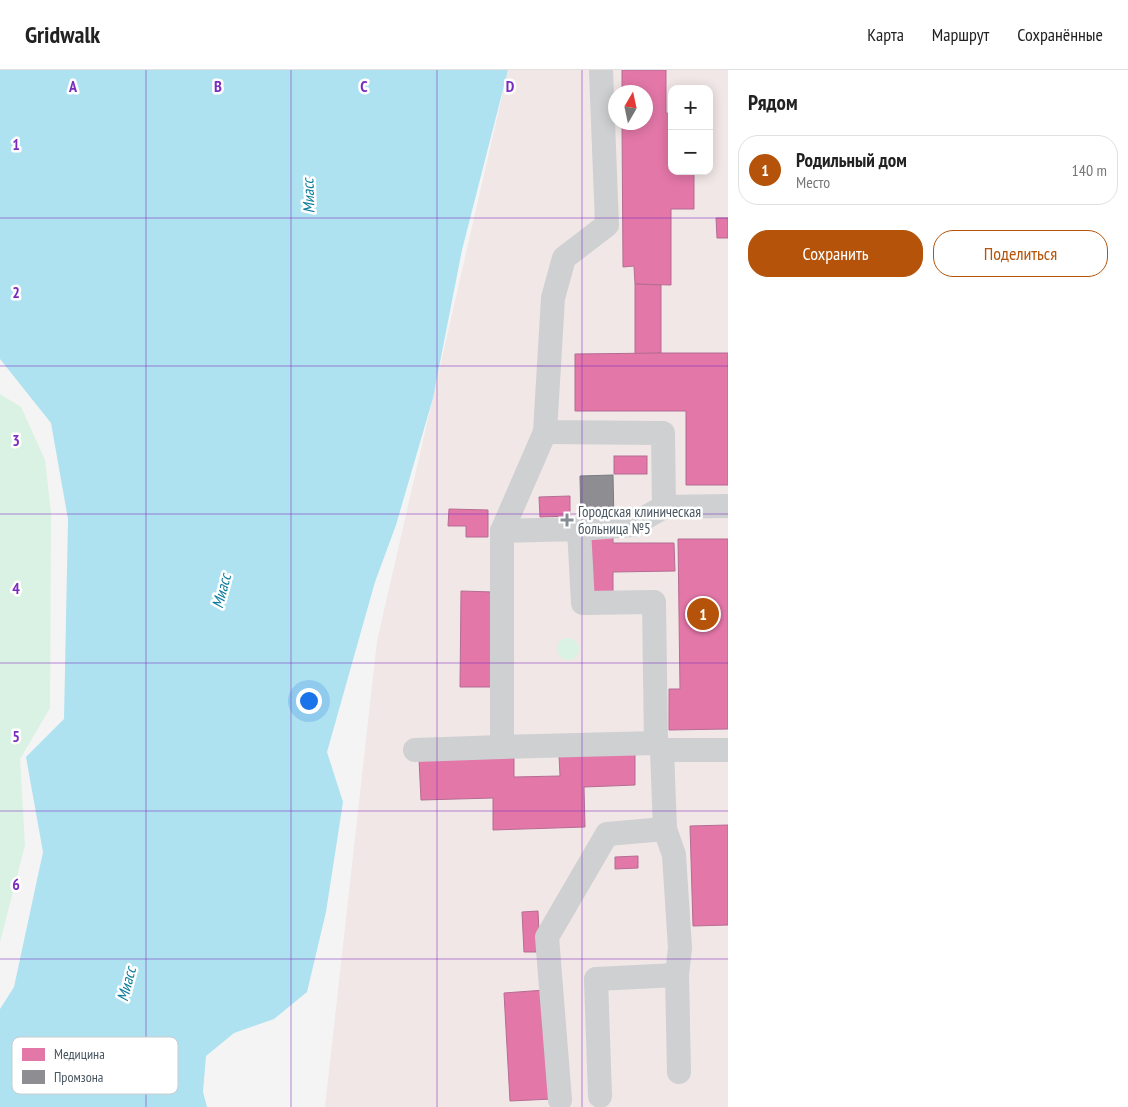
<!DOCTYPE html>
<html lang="ru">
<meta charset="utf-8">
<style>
body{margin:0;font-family:"PT Sans Narrow",sans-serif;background:#f2f2f2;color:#222}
.controls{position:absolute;right:15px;top:15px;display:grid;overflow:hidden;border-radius:10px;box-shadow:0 2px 12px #0003}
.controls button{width:45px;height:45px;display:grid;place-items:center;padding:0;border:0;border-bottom:1px solid #e0e0e0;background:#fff;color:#222;font:25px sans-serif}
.compass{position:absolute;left:608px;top:15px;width:45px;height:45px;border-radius:50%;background:#fff;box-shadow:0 2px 12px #0003;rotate:9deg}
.you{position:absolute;left:308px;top:630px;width:18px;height:18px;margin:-12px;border:4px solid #fff;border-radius:50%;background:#1a73e8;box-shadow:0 0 0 8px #1a73e833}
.badge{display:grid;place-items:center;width:32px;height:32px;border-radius:50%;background:#b45309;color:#fff;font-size:16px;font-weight:700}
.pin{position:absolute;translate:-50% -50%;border:2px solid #fff;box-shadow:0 1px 5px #0006}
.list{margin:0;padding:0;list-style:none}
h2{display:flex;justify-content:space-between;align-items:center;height:65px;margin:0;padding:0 20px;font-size:21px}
h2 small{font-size:16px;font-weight:400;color:#767676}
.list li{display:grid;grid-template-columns:32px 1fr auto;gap:15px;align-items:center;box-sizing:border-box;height:70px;margin:0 10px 10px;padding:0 10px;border:1px solid #e0e0e0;border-radius:20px}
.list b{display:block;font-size:19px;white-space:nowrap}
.list p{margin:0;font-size:16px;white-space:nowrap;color:#767676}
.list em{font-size:16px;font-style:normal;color:#767676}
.actions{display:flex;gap:10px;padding:15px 20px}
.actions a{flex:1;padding:11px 0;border:1px solid #b45309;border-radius:20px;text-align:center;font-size:18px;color:#b45309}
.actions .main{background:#b45309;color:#fff}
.map{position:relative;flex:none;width:728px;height:1037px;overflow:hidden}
header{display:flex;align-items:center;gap:30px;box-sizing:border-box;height:70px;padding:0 25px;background:#fff;border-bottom:1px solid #e0e0e0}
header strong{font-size:24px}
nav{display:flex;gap:28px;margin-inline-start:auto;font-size:18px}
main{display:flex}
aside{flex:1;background:#fff}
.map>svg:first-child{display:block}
.medical{fill:#f1e7e6;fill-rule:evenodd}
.green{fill:#d9f2e3}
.water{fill:#aee2f0}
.health{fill:#e377a8;stroke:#b56d93}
.industry{fill:#8d8d92;stroke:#797c83}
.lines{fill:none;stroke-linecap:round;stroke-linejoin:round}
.minor{stroke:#ced0d2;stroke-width:24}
.grid{fill:none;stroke:#7b2cbf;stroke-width:1;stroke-opacity:0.55}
.poi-dot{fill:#868d94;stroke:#fff;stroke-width:2}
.labels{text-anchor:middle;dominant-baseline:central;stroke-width:5;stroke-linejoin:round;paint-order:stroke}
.poi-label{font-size:15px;fill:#4a5661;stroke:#fff;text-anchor:start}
.water-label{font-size:16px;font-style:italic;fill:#0c7c9b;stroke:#fff}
.key{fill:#fff;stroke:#c9ccd0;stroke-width:1}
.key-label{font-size:14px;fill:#4a5661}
.grid-label{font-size:16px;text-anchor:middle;font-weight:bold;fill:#7b2cbf;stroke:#fff;stroke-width:5;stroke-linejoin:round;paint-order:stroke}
</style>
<header>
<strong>Gridwalk</strong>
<nav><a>Карта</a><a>Маршрут</a><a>Сохранённые</a></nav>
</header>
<main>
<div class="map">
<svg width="728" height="1037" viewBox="0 0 728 1037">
<rect width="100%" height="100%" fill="#f4f4f4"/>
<path class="medical" d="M 508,0 L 728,0 L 728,1037 L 325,1037 L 377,571 ZM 672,19 L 709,19 L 709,101 L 672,101 ZM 616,22 L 646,22 L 646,52 L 616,52 Z"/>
<g class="green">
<polygon points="0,324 21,337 45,390 51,443 50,638 20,689 25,775 0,872"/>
<circle cx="568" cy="579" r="11"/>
</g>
<polygon class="water" points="0,0 508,0 462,180 433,328 396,455 375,512 327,682 343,732 326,842 307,922 274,949 234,963 206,986 203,1022 207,1037 0,1037 0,939 14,917 43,782 26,687 64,649 68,449 51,353 0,289"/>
<g class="health">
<polygon points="622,0 666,0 666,43 672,44 672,101 694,101 694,139 671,139 671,215 635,214 634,196 623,197 622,52 646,52 646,22 622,22"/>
<polygon points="716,148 728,148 728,168 717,168"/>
<polygon points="635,214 661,215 661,283 635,284"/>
<polygon points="661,283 728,283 728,415 686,415 686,341 575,341 575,284"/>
<rect x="614" y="386" width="33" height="18"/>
<polygon points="570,426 570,446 540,447 539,427"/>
<polygon points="449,439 488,440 488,467 466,467 466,456 448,456"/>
<polygon points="585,467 613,467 613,473 674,473 675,501 613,502 613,528 585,528"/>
<polygon points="678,469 728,469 728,659 669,660 669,619 680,619"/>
<polygon points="461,521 493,522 492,617 460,617"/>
<polygon points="635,683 635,715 584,717 585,757 493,760 493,728 421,730 419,689 514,686 514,707 560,706 559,685"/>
<polygon points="728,755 728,855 693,856 690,756"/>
<polygon points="638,786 638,798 615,799 615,787"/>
<polygon points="538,841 540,882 524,882 522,842"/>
<polygon points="545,920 552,1029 510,1031 504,923"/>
</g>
<polygon class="industry" points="613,405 614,451 581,451 580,406"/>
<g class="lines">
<g class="minor">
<polyline points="601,0 607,155 564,188 553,228 545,362 663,363 664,437 728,436"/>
<polyline points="545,362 502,461 579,459 583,533 654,532 656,673 662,680 728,680"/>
<polyline points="579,459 632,455 664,437"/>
<polyline points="502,461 502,677 656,673"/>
<polyline points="415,680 502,677"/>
<polyline points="662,680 665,759 674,785 680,878 677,905 679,1002"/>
<polyline points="600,1026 596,909 677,905"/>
<polyline points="560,1030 547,867 607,764 665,759"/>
</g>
</g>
<path class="grid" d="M 146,0 L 146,1037M 291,0 L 291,1037M 437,0 L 437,1037M 582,0 L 582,1037M 0,148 L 728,148M 0,296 L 728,296M 0,444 L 728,444M 0,593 L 728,593M 0,741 L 728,741M 0,889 L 728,889"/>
<path class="poi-dot" d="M564.5 442.5h5v5h5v5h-5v5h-5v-5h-5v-5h5z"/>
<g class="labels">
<g class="poi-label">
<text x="578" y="441">Городская клиническая<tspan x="578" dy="17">больница №5</tspan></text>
</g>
<g class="water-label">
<text transform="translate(308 126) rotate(-92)">Миасс</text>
<text transform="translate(221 521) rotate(-76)">Миасс</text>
<text transform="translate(126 914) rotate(-76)">Миасс</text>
</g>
</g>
<rect x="12" y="967" width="166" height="57" rx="8" class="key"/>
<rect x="22" y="978" width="23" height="13" fill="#e377a8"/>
<rect x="22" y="1000" width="23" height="14" fill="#8d8d92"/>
<g class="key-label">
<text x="54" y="989">Медицина</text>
<text x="54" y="1012">Промзона</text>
</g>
<g class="grid-label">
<text x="73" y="22">A</text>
<text x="218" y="22">B</text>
<text x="364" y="22">C</text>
<text x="510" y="22">D</text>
<text x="16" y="80">1</text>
<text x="16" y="228">2</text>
<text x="16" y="376">3</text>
<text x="16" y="524">4</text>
<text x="16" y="672">5</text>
<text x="16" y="820">6</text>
</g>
</svg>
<div class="controls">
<button>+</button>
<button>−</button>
</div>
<svg class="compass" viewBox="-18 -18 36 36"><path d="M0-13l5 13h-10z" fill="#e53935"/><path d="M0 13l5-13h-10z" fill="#767676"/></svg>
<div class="you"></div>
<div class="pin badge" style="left:703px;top:544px">1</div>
</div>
<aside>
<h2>Рядом<small></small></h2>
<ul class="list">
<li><span class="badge">1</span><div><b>Родильный дом</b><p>Место</p></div><em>140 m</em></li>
</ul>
<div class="actions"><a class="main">Сохранить</a><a>Поделиться</a></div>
</aside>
</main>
